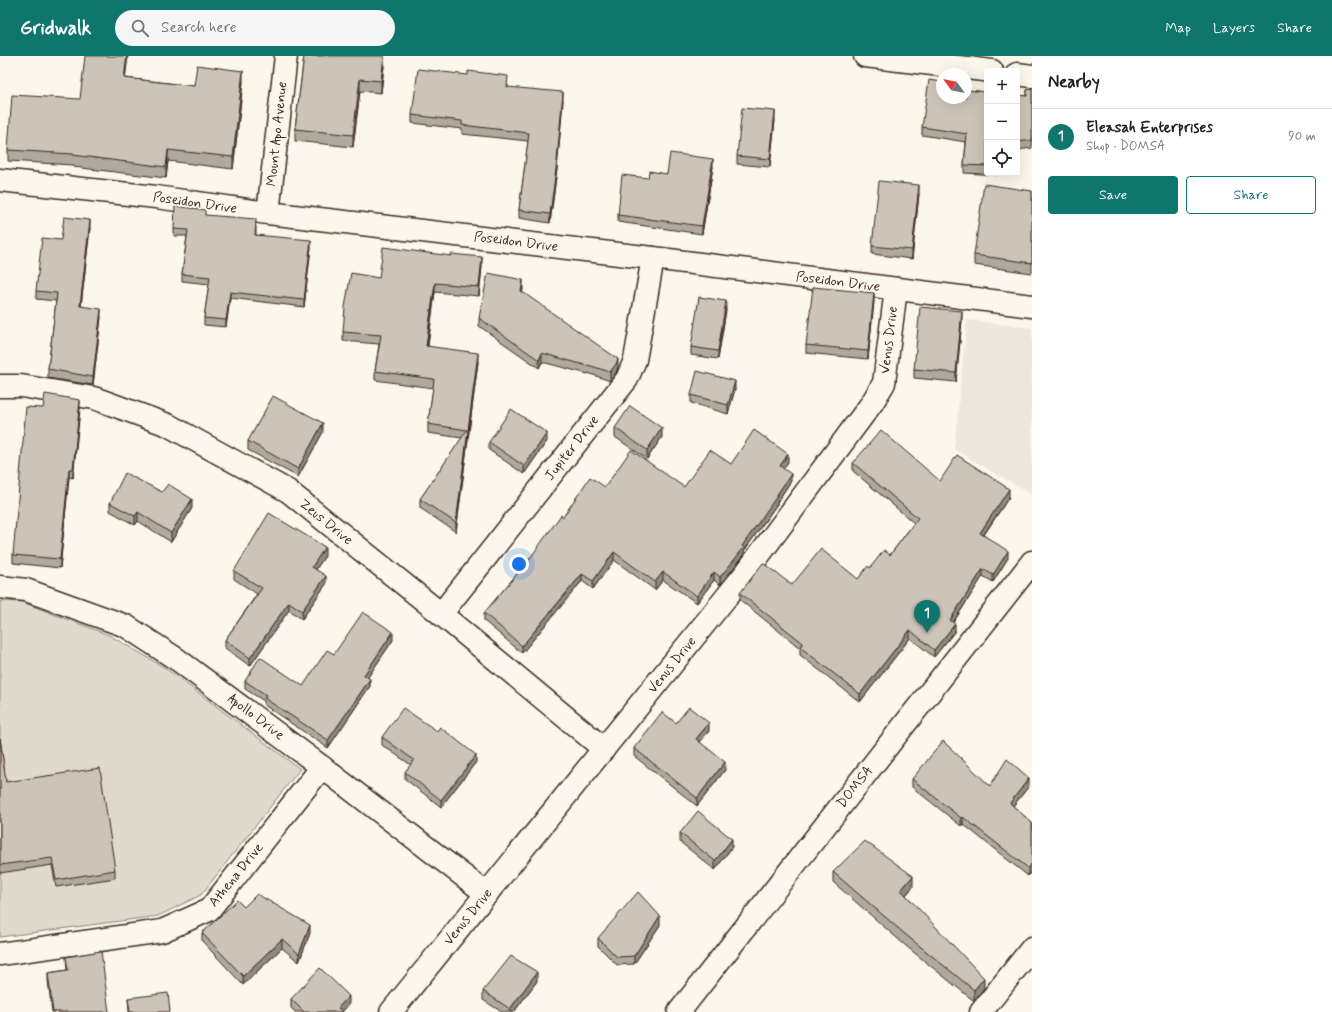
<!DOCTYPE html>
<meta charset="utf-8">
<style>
body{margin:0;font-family:Mynerve,sans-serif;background:#f6f6f6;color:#202124}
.controls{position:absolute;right:12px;top:12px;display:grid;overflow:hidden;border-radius:4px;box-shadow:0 4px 16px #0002}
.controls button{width:36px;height:36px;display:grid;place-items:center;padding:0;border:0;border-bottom:1px solid #e0e0e0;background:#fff;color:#202124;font:20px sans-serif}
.compass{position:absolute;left:936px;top:12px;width:36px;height:36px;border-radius:50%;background:#fff;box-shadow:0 4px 16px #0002;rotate:303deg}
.you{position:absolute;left:519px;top:508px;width:14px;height:14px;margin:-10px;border:3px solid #fff;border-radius:50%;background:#1a73e8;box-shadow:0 0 0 6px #1a73e833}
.badge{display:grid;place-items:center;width:26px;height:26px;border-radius:50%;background:#0f766e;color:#fff;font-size:13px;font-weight:700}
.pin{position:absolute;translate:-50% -33px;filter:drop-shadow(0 1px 2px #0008)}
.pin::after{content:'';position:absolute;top:21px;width:14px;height:12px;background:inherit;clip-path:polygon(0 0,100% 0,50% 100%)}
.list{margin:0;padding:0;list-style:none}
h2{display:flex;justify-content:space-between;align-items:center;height:52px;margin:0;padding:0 16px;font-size:17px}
h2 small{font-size:13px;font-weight:400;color:#757577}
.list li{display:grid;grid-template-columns:26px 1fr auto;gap:12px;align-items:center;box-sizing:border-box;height:56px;padding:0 16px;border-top:1px solid #e0e0e0}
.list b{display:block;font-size:15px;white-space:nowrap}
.list p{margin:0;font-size:13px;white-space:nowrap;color:#757577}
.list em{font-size:13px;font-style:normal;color:#757577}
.actions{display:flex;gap:8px;padding:12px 16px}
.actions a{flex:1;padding:9px 0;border:1px solid #0f766e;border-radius:4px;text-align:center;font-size:14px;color:#0f766e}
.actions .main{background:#0f766e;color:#fff}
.icon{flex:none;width:22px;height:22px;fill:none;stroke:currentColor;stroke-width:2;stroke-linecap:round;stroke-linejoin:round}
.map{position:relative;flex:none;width:1032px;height:956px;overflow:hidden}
header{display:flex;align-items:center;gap:24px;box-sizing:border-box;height:56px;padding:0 20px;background:#0f766e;color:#fff}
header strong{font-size:19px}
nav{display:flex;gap:22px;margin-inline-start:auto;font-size:14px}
.search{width:280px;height:36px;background:#f6f6f6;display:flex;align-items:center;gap:10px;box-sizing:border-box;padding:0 14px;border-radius:22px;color:#757577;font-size:15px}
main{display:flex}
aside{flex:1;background:#fff}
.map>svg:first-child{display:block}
.built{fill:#ede8dd}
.green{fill:#dfd9ce;stroke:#8d8276}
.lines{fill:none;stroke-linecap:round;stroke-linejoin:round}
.minor-casing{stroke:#3b2a1e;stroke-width:25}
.tertiary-casing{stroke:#3b2a1e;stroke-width:25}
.secondary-casing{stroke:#3b2a1e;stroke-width:25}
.minor{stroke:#fbf7ec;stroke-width:22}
.tertiary{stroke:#fbf7ec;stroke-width:22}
.secondary{stroke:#fbf7ec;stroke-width:22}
.wall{fill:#afa99f;stroke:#3b2a1e}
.shaded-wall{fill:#8f8982;stroke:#3b2a1e}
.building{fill:#ccc4b9;stroke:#3b2a1e}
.labels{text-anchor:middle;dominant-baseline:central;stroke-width:3.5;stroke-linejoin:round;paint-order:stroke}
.street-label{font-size:14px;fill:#3b2a1e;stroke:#fbf7ec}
</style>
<header>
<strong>Gridwalk</strong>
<div class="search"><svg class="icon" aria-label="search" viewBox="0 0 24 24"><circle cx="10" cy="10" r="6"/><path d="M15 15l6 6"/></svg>Search here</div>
<nav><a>Map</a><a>Layers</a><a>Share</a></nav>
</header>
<main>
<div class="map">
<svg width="1032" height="956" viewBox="0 0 1032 956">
<rect width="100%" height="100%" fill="#fbf7ec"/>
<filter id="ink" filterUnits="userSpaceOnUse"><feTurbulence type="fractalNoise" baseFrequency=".025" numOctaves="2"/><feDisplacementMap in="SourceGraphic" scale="8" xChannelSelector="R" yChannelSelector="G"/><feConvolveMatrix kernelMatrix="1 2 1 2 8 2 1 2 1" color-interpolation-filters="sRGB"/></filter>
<g filter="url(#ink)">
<polygon class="built" points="967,264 1032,272 1032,439 954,393"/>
<polygon class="green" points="0,545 22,546 109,579 164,611 300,713 201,839 158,860 0,881"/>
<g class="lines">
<defs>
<g id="minor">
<polyline points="865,0 992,15"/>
<polyline points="1017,18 1032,20"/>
<polyline points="0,124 156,141 268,157"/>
<polyline points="0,330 21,330 94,342 168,369 288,435 441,558 604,693"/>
<polyline points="0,531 26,534 126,570 178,604 322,711 487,838"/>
<polyline points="441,558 627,323 635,304 653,202"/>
<polyline points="0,898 162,875 209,854 322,711"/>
<polyline points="391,956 745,518 872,347 884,327 896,233"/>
<polyline points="981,956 1032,892"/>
</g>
<polyline id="tertiary" points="286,0 268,157 653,202 1032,250"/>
<polyline id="secondary" points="679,956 1032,506"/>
</defs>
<use href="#minor" class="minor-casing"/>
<use href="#tertiary" class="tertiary-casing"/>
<use href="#secondary" class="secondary-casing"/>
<use href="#minor" class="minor"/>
<use href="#tertiary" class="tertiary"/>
<use href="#secondary" class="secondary"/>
</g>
<g class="wall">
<polygon points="304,0 384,10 381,37 360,35 353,91 295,85 295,73"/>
<polygon points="468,19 508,29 508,32 563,44 557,113 550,167 519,162 519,154 528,85 462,78 462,73 412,67 412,59"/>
<polygon points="126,22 194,30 243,26 233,113 168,105 166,122 73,111 73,109 8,105 8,94 80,43"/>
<polygon points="1032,33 1032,92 1017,94 1017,39 1027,40 1027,34"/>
<polygon points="967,34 987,36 987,117 997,117 997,119 964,117 964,109 966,86 922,79 922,71"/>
<polygon points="775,64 770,111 737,108 737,100"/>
<polygon points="713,111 702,178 618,166 618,159 648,122 667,118"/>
<polygon points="1032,135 1032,217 974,209 974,199"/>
<polygon points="919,138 912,203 872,198 872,190"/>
<polygon points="205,159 256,170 256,179 311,191 304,251 230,242 226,271 204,269 204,262 209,228 182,225 182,218 187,180 174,180 174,173"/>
<polygon points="90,172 81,250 101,261 93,329 48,322 48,313 56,245 36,243 36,235 61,184"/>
<polygon points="482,210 479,240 435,236 428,290 478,306 456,476 420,452 420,443 462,382 428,377 428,368 433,332 375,324 375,315 379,288 343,285 343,276 379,222"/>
<polygon points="523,233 522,236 618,311 616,317 610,325 588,317 588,318 542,306 539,312 479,270 479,262"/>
<polygon points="874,245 868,303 806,297 806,289"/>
<polygon points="726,254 718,303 691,299 691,291"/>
<polygon points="962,264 956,326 914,322 914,313"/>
<polygon points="735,333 728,358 691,347 691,339"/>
<polygon points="43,352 80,352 73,422 69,421 60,512 13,507 13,499"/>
<polygon points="615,372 662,381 647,403 615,381"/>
<polygon points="323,376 298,421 248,394 248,385"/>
<polygon points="547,385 524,418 489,394 489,386"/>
<polygon points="788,406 783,412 791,425 777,446 777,448 744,495 744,499 735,510 720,529 714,524 697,547 663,524 655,534 614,504 593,533 582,525 522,597 484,565 484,557 528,505 563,461 605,431 684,431 731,408"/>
<polygon points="853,407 940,425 1009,441 984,479 1008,502 993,526 983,520 953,567 955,575 934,601 910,582 860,646 800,599 800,592 740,544 740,537 792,529 858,523 870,512 890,499 914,467 853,415"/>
<polygon points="162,436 192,452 171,486 138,465 135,469 110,455 110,447"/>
<polygon points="325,500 316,513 326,528 302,563 289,554 250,610 225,592 225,584 257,538 234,523 234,515"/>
<polygon points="393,584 368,621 370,630 328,692 264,649 264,645 245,633 245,625 303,630 334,598"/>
<polygon points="676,667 709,675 700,686 725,714 697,750 634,700 634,692"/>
<polygon points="382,681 476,706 441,751 405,723 405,716 411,709 382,689"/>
<polygon points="0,682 6,726 115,814 115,822 56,831 52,809 0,817"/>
<polygon points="912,723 990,730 1029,730 1013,750 1032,767 1032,814 1028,820 963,768 961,770 912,731"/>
<polygon points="680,777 732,791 715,814 680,786"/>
<polygon points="833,816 913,831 906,839 984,932 974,945 906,890 833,826"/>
<polygon points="244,851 310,877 299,906 282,892 243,929 202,885 202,877"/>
<polygon points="660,869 634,908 617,909 598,890 598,882"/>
<polygon points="66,901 109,956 52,956 48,925 48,917 67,914"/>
<polygon points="537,925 514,956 502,956 483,944 483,935"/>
<polygon points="128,942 170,956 129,956"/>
<polygon points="291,943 349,948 342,956 343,956 295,956 291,952"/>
</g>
<g class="shaded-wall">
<polygon points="127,0 128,0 124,33 124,22"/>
<polygon points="384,0 384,10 381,37 381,25"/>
<polygon points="243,15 243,26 233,113 233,101"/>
<polygon points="360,23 360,35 353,91 353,79"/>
<polygon points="563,36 563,44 557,113 550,167 550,158"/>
<polygon points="775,55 775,64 770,111 770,103"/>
<polygon points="168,94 168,105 166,122 166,111"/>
<polygon points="713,103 713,111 702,178 702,170"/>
<polygon points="919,129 919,138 912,203 912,194"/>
<polygon points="90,164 90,172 80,258 80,250"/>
<polygon points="311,184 311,191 304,251 304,244"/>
<polygon points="482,201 482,210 479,240 479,231"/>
<polygon points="523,224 523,233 521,243 521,235"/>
<polygon points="435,227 435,236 426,299 426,290"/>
<polygon points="230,236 230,242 226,271 226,264"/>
<polygon points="874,237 874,245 868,303 868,295"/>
<polygon points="726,245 726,254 718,303 718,295"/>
<polygon points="101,253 101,261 93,329 93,321"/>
<polygon points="962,255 962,264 956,326 956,317"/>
<polygon points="478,297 478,306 456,476 456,467"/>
<polygon points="542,297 542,306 539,312 539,304"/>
<polygon points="618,303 618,311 616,317 610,325 610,316"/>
<polygon points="735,325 735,333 728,358 728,349"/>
<polygon points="80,344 80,352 73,422 73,413"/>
<polygon points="323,367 323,376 298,421 298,413"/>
<polygon points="662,372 662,381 647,403 647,394"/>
<polygon points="547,377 547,385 524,418 524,410"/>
<polygon points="788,398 788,406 780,418 780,410"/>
<polygon points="69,413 69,421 60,512 60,503"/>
<polygon points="791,418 791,425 777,446 777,448 744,495 744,499 720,529 720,521"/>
<polygon points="1009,433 1009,441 980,484 980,477"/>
<polygon points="192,443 192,452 171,486 171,477"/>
<polygon points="138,456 138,465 135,469 135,460"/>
<polygon points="325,491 325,500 312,519 312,511"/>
<polygon points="1008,495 1008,502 993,526 993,519"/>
<polygon points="614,496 614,504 593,533 593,525"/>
<polygon points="983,513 983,520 950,571 950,564"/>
<polygon points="663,516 663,524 655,534 655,526"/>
<polygon points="714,516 714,524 697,547 697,540"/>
<polygon points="582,518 582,525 522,597 522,590"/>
<polygon points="326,520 326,528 302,563 302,555"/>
<polygon points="289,546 289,554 250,610 250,602"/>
<polygon points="955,568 955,575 934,601 934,594"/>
<polygon points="910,574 910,582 860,646 860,638"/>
<polygon points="393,576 393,584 364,627 364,619"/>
<polygon points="370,623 370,630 328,692 328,684"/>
<polygon points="709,667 709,675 696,691 696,683"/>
<polygon points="476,699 476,706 441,751 441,744"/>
<polygon points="725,706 725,714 697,750 697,742"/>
<polygon points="1029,722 1029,730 1010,754 1010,747"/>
<polygon points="963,761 963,768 961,770 961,762"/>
<polygon points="732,783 732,791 715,814 715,805"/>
<polygon points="1032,807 1032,814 1028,820 1028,812"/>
<polygon points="913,820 913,831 901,844 901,834"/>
<polygon points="660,860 660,869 634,908 634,900"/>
<polygon points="310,869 310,877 299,906 299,898"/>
<polygon points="282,883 282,892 243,929 243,920"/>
<polygon points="537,916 537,925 514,956 510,956 510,953"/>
<polygon points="984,922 984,932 974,945 974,934"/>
<polygon points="349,940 349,948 342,956 338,952"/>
</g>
<g class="building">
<polygon points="85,0 127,0 124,22 194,30 197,9 243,15 233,101 168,94 166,111 73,99 73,98 8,94 12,39 80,43"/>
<polygon points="304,0 384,0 381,25 360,23 353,79 295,73"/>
<polygon points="418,13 468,19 468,15 508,20 507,31 563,36 557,105 550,158 519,154 529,77 462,69 462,65 412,59"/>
<polygon points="929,24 942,26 942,42 966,42 966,30 967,30 967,34 987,36 987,110 964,109 967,78 922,71"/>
<polygon points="1032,33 1032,84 1017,86 1017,39 1027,40 1027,34"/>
<polygon points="742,52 775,55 770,103 737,100"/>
<polygon points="670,97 713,103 702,170 618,159 622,119 648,122 649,115 667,118"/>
<polygon points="879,125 919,129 912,194 872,190"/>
<polygon points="984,128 1032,135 1032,207 974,199"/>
<polygon points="175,150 205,154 205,159 256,163 255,179 311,184 304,244 230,236 226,264 204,262 210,221 182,218 188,174 174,173"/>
<polygon points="64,161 90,164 80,250 101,253 93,321 48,313 57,237 36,235 42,182 61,184"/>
<polygon points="383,191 451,200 451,198 482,201 479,231 435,227 426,290 478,297 456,467 420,443 467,374 428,368 434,323 375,315 381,279 343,276 345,251 351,217 379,222"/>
<polygon points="488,217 523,224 521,235 618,303 616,308 610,316 588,309 588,310 542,297 539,304 479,262"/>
<polygon points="813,231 874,237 868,295 806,289"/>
<polygon points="699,241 726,245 718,295 691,291"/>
<polygon points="920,251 962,255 956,317 914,313"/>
<polygon points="697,315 735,325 728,349 691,339"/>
<polygon points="45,338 80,344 73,413 69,413 60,503 13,499 26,351 43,352"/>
<polygon points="273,340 323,367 298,413 248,385"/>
<polygon points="630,350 662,372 647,394 615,372"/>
<polygon points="511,353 547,377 524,410 489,386"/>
<polygon points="754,374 788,398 780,410 791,418 776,440 777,440 742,490 744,491 735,503 720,521 714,516 697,540 663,516 655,526 614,496 593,525 582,518 522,590 484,557 528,505 561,459 563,461 590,421 605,431 631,394 684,431 710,394 731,408"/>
<polygon points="881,374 940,425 957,399 1009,433 980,477 1008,495 993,519 983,513 950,564 955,568 934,594 910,574 860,638 800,591 803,587 740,537 763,507 792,529 821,493 858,523 868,510 870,512 884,494 890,499 918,462 853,407"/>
<polygon points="125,417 162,436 168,428 192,443 171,477 138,456 135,460 110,447"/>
<polygon points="269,457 325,491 312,511 326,520 302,555 289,546 250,602 225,584 262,532 234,515"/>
<polygon points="363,556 393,576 364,619 370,623 328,684 264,642 266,639 245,625 260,601 303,630 327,594 334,598"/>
<polygon points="689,651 709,667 696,683 725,706 697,742 634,692 662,656 676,667"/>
<polygon points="403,652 437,675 440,671 476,699 441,744 405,716 414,704 382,681"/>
<polygon points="0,682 6,726 100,712 115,814 56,824 52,802 0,809"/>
<polygon points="943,685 990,730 1007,703 1029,722 1010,747 1032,767 1032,807 1028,812 963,761 961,762 912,723"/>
<polygon points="698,755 732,783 715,805 680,777"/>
<polygon points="865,785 913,820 901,834 984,922 974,934 906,879 833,816"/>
<polygon points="638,836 660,860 634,900 617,901 598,882"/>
<polygon points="257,838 310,869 299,898 282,883 243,920 202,877 237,844 244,851"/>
<polygon points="101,895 109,956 53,956 48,917 68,914 66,901"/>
<polygon points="511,900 537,916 510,953 483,935"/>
<polygon points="320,912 349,940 338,952 343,956 304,956 291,943"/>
<polygon points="168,937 170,956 130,956 128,942"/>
</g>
</g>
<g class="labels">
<g class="street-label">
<text transform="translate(277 78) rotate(-84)">Mount Apo Avenue</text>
<text transform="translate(195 147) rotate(8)">Poseidon Drive</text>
<text transform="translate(516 186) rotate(7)">Poseidon Drive</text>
<text transform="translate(838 226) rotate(7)">Poseidon Drive</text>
<text transform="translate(889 284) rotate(-83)">Venus Drive</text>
<text transform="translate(572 392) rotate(-52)">Jupiter Drive</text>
<text transform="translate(326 466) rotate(39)">Zeus Drive</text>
<text transform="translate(672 609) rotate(-51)">Venus Drive</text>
<text transform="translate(256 661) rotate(37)">Apollo Drive</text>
<text transform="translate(855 731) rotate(-52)">DOMSA</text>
<text transform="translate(236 819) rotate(-51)">Athena Drive</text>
<text transform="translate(468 861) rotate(-51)">Venus Drive</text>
</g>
</g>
</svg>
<div class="controls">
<button>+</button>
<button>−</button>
<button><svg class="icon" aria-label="locate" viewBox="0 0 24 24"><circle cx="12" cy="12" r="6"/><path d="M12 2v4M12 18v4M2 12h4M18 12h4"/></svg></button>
</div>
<svg class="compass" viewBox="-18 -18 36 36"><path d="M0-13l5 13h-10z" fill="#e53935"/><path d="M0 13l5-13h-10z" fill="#757577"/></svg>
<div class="you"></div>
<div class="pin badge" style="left:927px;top:577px">1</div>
</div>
<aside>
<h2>Nearby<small></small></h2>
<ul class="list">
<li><span class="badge">1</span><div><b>Eleasah Enterprises</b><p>Shop · DOMSA</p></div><em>90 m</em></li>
</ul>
<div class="actions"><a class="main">Save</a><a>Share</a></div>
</aside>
</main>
